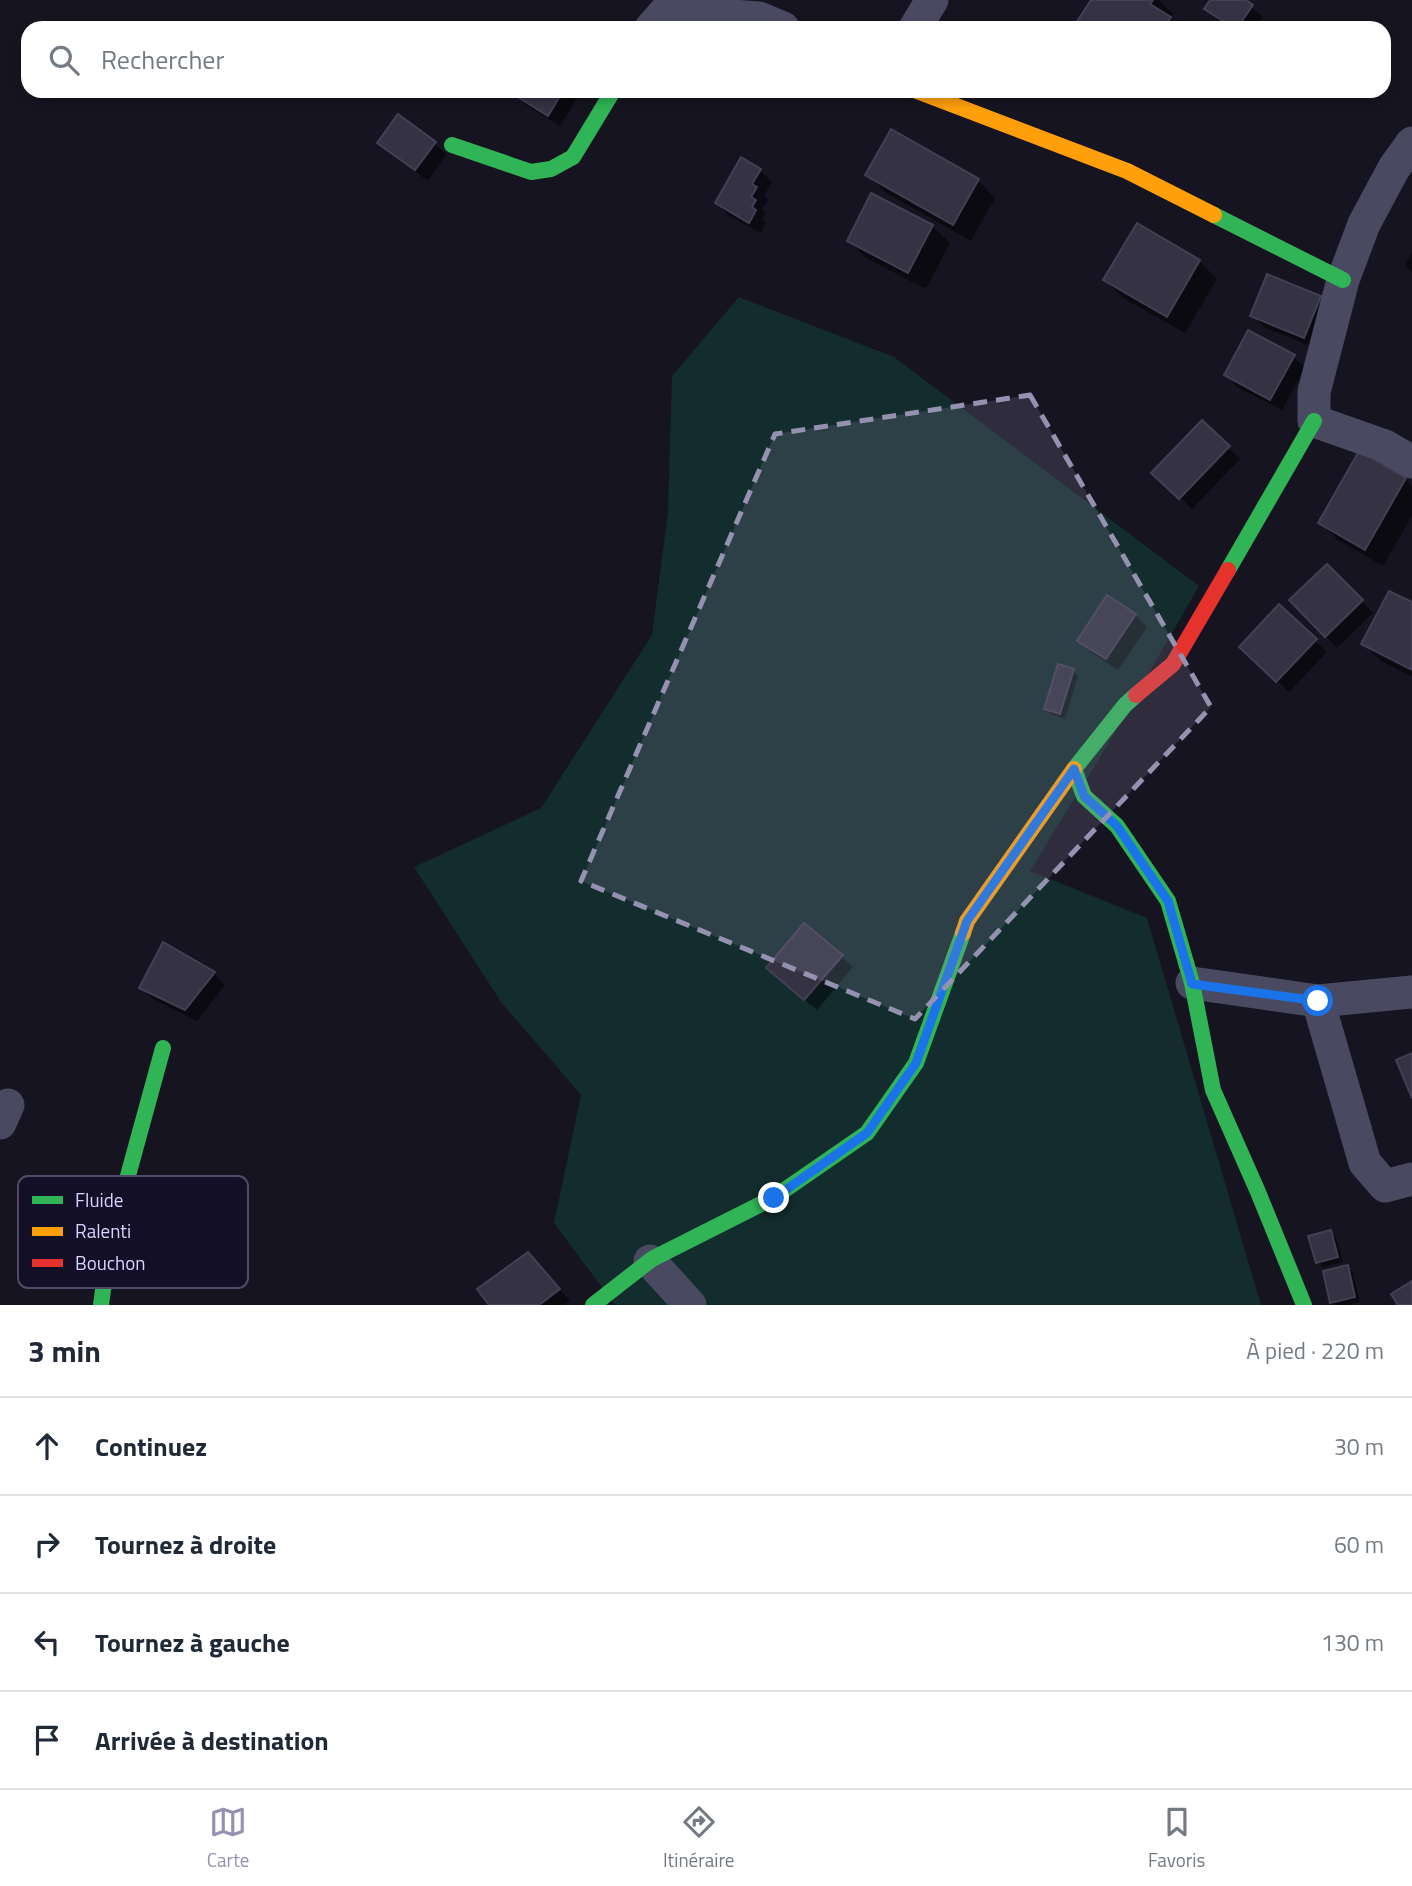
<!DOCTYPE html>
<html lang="fr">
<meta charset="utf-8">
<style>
body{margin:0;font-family:"Titillium Web",sans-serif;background:#f6f6f7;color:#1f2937}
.stop{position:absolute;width:21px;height:21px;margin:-16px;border:5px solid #1a73e8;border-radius:50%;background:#fff}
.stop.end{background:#1a73e8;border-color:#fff;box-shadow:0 2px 7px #0008}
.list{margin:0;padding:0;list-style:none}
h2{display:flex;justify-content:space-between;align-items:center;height:91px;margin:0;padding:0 28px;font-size:30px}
h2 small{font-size:23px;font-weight:400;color:#747a83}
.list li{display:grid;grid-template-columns:46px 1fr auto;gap:21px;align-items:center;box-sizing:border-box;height:98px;padding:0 28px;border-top:2px solid #e0e1e3}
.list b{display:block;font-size:26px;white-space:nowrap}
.list em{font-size:23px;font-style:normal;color:#747a83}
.icon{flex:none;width:38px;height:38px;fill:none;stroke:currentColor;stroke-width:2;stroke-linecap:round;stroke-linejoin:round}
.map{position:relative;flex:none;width:1412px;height:1305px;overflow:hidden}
.search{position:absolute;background:#fff;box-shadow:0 4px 10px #0003;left:21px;right:21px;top:21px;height:77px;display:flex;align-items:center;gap:18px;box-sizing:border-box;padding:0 24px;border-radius:21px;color:#747a83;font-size:26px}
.sheet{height:483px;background:#fff}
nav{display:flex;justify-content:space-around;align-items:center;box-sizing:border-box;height:98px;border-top:2px solid #e0e1e3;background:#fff;font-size:19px;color:#747a83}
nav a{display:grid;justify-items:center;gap:4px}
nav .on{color:#9591b1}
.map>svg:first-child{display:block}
.green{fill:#132c2d}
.shadow{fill:#0007}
.building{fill:#343243;stroke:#433f54;stroke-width:2}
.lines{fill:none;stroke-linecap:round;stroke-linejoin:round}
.street{stroke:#4a4962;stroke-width:33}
.fast{stroke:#30b455;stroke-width:16}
.slow{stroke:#ff9f0a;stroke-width:16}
.jam{stroke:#e5322d;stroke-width:16}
.route{stroke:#1a73e8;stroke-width:9}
.marked{fill:#9591b1;fill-opacity:0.2;stroke:#9591b1;stroke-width:5;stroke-dasharray:14 9;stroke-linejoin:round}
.key{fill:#130f26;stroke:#4e4a67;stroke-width:2}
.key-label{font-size:19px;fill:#d9d4ff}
</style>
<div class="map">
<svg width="1412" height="1305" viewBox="0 0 1412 1305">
<rect width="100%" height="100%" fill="#161421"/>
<polygon class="green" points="739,297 894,357 1199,586 1108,744 1030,871 1147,918 1261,1305 615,1305 554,1223 581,1095 501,1002 414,867 541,808 652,635 668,512 672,376"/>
<g class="shadow">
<polygon points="1093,0 1159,0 1173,14 1170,18 1179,28 1084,28 1078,23"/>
<polygon points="1212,0 1243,0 1263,17 1256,28 1231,28 1218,20 1207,8"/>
<polygon points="517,91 582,91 560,126 527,106 515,94"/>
<polygon points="399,117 447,154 428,181 391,154 379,143"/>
<polygon points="760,170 772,182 764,196 768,200 762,209 766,213 763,219 766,223 761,233 728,215 717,203"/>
<polygon points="867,174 978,181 995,198 971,241 885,192"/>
<polygon points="932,226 950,243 926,289 866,258 849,241"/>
<polygon points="1412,252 1412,273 1405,265"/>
<polygon points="1199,261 1217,279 1185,333 1123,298 1105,280"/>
<polygon points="1320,298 1331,309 1315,348 1264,327 1252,315"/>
<polygon points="1294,357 1305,368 1282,410 1237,387 1226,375"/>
<polygon points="1202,423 1240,459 1192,509 1154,473"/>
<polygon points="1360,454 1405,479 1412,486 1412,516 1383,566 1338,540 1320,523"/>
<polygon points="1327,566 1373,613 1337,648 1291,600"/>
<polygon points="1107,598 1135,615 1147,627 1118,670 1091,652 1080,640"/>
<polygon points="1412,604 1412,677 1381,661 1363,644"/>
<polygon points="1315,641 1327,652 1289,692 1241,647"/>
<polygon points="1073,671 1078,676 1065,719 1051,714 1046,709"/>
<polygon points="163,945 214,973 225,985 197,1021 153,999 141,988"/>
<polygon points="841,956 853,967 817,1010 780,980"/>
<polygon points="1330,1232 1336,1237 1343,1262 1323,1267 1317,1262"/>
<polygon points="539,1266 570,1301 565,1305 492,1305 479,1289"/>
<polygon points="1347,1267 1353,1273 1360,1302 1348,1305 1335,1305 1332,1302"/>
</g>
<g class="building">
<polygon points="1091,0 1153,0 1150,4 1171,17 1164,28 1084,28 1076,23"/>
<polygon points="1210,0 1246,0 1253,5 1237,28 1234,28 1204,9"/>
<polygon points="515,91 563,91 548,116 513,94"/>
<polygon points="398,114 436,142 415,170 377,143"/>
<polygon points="891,129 979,179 953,225 865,175"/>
<polygon points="741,157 761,169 752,184 757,187 751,197 756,200 752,207 756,210 749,223 715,203"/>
<polygon points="871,193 933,225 908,273 847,241"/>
<polygon points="1137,223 1200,260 1167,317 1103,280"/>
<polygon points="1267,274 1321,296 1304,338 1250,316"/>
<polygon points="1248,330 1295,355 1270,400 1224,375"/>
<polygon points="1202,420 1230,446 1179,499 1151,473"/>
<polygon points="1359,451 1406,478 1365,550 1318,523"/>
<polygon points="1327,564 1363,600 1325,637 1289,600"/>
<polygon points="1389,591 1412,602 1412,670 1361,644"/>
<polygon points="1107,595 1136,614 1106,659 1077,641"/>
<polygon points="1279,604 1317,639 1276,682 1239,647"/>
<polygon points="1058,664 1074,669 1060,714 1044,709"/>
<polygon points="804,923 843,955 804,1000 766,968"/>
<polygon points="163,942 215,972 185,1010 139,988"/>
<polygon points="1412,1053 1412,1098 1396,1060"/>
<polygon points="1331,1230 1338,1257 1316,1263 1308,1236"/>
<polygon points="528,1252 560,1289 539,1305 489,1305 477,1289"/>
<polygon points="1348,1265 1355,1297 1330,1303 1323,1271"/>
<polygon points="1412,1281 1412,1305 1398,1305 1391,1294"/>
</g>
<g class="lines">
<g class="street">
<polyline points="651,28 666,11 759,18 783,28"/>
<polyline points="915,28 932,0"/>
<polyline points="1412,143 1394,168 1364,224 1343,280 1314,392 1314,421 1385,446 1412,462"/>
<polyline points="1192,983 1318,1001 1412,992"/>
<polyline points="1318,1001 1365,1163 1385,1186 1412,1179"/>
<polyline points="0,1123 8,1105"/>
<polyline points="650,1261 690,1305"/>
</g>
<g class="fast">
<polyline points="452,145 531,172 551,169 573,157 613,91"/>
<polyline points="1214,215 1343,280"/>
<polyline points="1228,570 1314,421"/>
<polyline points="1136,695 1125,705 1074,769 1084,796 1117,826 1168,901 1192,983 1213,1090 1258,1192 1304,1305"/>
<polyline points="101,1305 109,1245 163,1048"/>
<polyline points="593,1305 652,1259 773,1198 867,1133 916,1063 963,933"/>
</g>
<g class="slow">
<polyline points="917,91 1127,171 1214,215"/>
<polyline points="963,933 967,921 1074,769"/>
</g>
<polyline class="jam" points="1136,695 1173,664 1228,570"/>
</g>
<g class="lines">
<polyline class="route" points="774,1198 867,1133 916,1063 967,921 1074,769 1084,796 1117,826 1168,901 1192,984 1318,1001"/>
</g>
<path class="marked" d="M 1030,395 L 1211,707 L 915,1019 L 581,881 L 775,434 Z"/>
<rect x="18" y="1176" width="230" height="112" rx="10" class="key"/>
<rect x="32" y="1196" width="31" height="8" fill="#30b455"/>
<rect x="32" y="1227" width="31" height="9" fill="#ff9f0a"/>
<rect x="32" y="1259" width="31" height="8" fill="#e5322d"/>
<g class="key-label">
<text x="75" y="1207">Fluide</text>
<text x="75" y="1238">Ralenti</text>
<text x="75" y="1270">Bouchon</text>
</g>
</svg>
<div class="stop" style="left:1318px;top:1001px"></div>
<div class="stop end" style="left:774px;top:1198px"></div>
<div class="search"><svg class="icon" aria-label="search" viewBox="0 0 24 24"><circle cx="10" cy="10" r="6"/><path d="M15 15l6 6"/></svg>Rechercher</div>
</div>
<section class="sheet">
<h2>3 min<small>À pied · 220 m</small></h2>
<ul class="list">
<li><svg class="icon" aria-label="ahead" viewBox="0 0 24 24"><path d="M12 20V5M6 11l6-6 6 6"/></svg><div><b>Continuez</b></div><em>30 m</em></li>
<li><svg class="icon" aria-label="right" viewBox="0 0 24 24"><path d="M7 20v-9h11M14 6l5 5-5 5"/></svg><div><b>Tournez à droite</b></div><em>60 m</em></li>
<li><svg class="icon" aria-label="left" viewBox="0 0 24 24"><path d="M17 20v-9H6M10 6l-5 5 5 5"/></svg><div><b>Tournez à gauche</b></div><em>130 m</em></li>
<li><svg class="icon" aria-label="arrive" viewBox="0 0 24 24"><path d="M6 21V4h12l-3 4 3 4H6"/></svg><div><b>Arrivée à destination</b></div></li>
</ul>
</section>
<nav>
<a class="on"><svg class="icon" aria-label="map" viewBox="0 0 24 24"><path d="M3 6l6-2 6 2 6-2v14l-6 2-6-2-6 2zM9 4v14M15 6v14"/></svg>Carte</a>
<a><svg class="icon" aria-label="directions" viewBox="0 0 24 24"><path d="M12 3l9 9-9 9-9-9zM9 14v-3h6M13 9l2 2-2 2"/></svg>Itinéraire</a>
<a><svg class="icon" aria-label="saved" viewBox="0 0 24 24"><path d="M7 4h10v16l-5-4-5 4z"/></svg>Favoris</a>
</nav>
